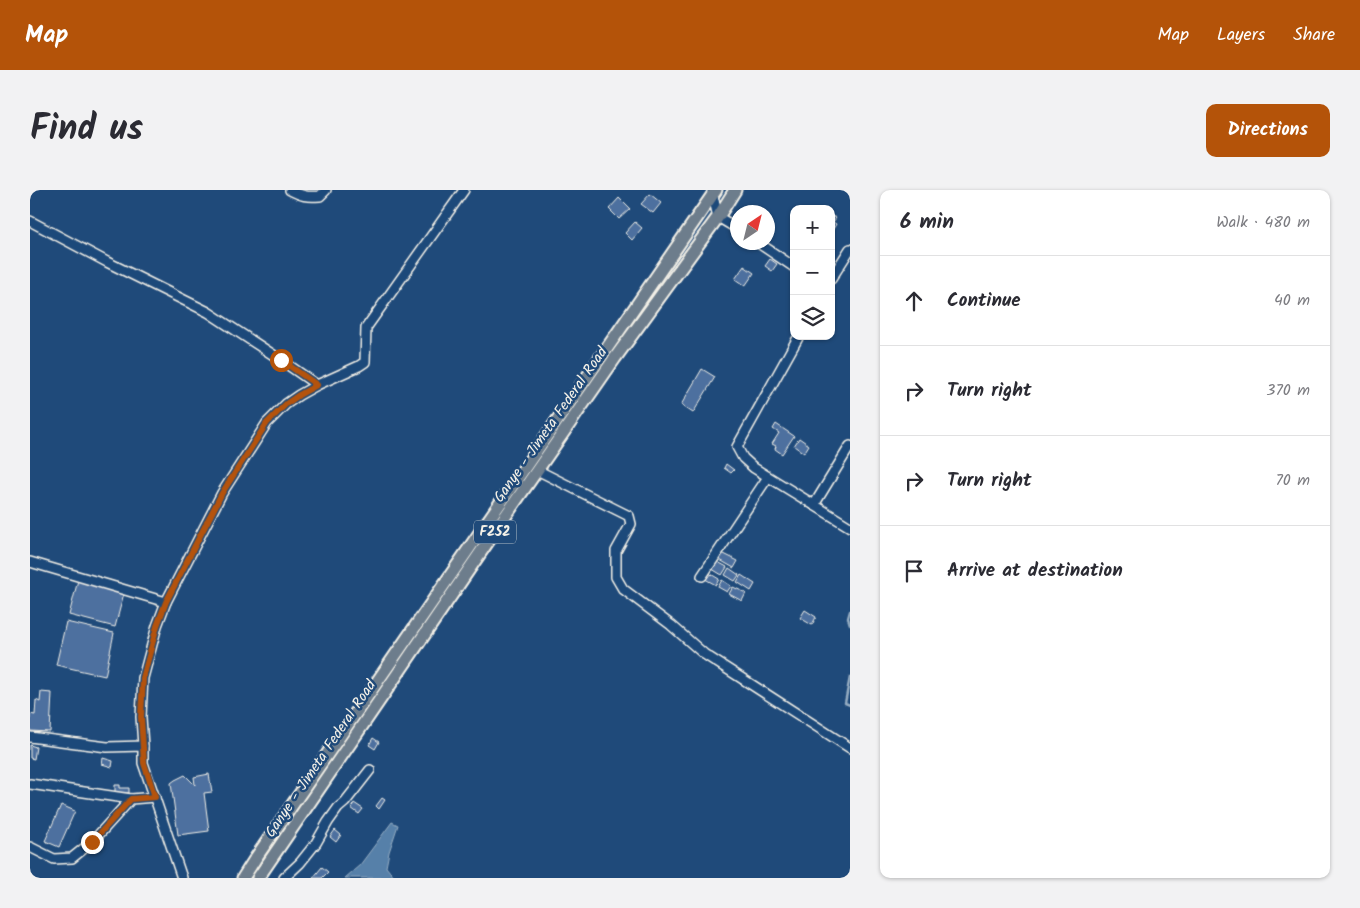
<!DOCTYPE html>
<meta charset="utf-8">
<style>
body{margin:0;font-family:Kalam,sans-serif;background:#f2f2f3;color:#2b2b33}
.controls{position:absolute;right:15px;top:15px;display:grid;overflow:hidden;border-radius:10px;box-shadow:0 1px 4px #0004}
.controls button{width:45px;height:45px;display:grid;place-items:center;padding:0;border:0;border-bottom:1px solid #e1e1e2;background:#fff;color:#2b2b33;font:25px sans-serif}
.compass{position:absolute;left:700px;top:15px;width:45px;height:45px;border-radius:50%;background:#fff;box-shadow:0 1px 4px #0004;rotate:35deg}
.stop{position:absolute;width:15px;height:15px;margin:-11px;border:4px solid #b45309;border-radius:50%;background:#fff}
.stop.end{background:#b45309;border-color:#fff;box-shadow:0 1px 5px #0008}
.list{margin:0;padding:0;list-style:none}
h2{display:flex;justify-content:space-between;align-items:center;height:65px;margin:0;padding:0 20px;font-size:21px}
h2 small{font-size:16px;font-weight:400;color:#7c7c81}
.list li{display:grid;grid-template-columns:32px 1fr auto;gap:15px;align-items:center;box-sizing:border-box;height:90px;padding:0 20px;border-top:1px solid #e1e1e2}
.list b{display:block;font-size:19px;white-space:nowrap}
.list em{font-size:16px;font-style:normal;color:#7c7c81}
.icon{flex:none;width:28px;height:28px;fill:none;stroke:currentColor;stroke-width:2;stroke-linecap:round;stroke-linejoin:round}
.map{position:relative;flex:none;width:820px;height:688px;overflow:hidden;border-radius:10px}
header{display:flex;align-items:center;gap:30px;box-sizing:border-box;height:70px;padding:0 25px;background:#b45309;color:#fff}
header strong{font-size:24px}
nav{display:flex;gap:28px;margin-inline-start:auto;font-size:18px}
.intro{display:flex;align-items:center;justify-content:space-between;box-sizing:border-box;height:120px;padding:0 30px}
h1{margin:0;font-size:35px}
.button{padding:12px 22px;border-radius:10px;background:#b45309;color:#fff;font-size:18px;font-weight:700}
main{display:flex;gap:30px;padding:0 30px}
aside{flex:1;background:#fff;border-radius:10px;box-shadow:0 1px 4px #0004}
.map>svg:first-child{display:block}
.water{fill:#5780a9;stroke:#96adc2}
.lines{fill:none;stroke-linecap:round;stroke-linejoin:round}
.stream{stroke:#96adc2;stroke-width:2.5}
.building{fill:#4e709f;stroke:#f4f1e8}
.minor-casing{stroke:#f4f1e8;stroke-width:12}
.major-casing{stroke:#f4f1e8;stroke-width:15}
.minor{stroke:#1f4a7a;stroke-width:9}
.major{stroke:#6d7d8c;stroke-width:11}
.route{stroke:#b45309;stroke-width:6}
.labels{text-anchor:middle;dominant-baseline:central;stroke-width:5;stroke-linejoin:round;paint-order:stroke}
.shield{fill:#1f4a7a;stroke:#b4bfc7;stroke-width:1}
.shield-label{font-size:14px;font-weight:bold;fill:#f4f1e8}
.street-label{font-size:15px;fill:#f4f1e8;stroke:#1f4a7a}
</style>
<header>
<strong>Map</strong>
<nav><a>Map</a><a>Layers</a><a>Share</a></nav>
</header>
<div class="intro"><h1>Find us</h1><a class="button">Directions</a></div>
<main>
<div class="map">
<svg width="820" height="688" viewBox="0 0 820 688">
<rect width="100%" height="100%" fill="#1f4a7a"/>
<filter id="ink" filterUnits="userSpaceOnUse"><feTurbulence type="fractalNoise" baseFrequency=".02" numOctaves="2"/><feDisplacementMap in="SourceGraphic" scale="10" xChannelSelector="R" yChannelSelector="G"/><feConvolveMatrix kernelMatrix="1 2 1 2 8 2 1 2 1" color-interpolation-filters="sRGB"/></filter>
<g filter="url(#ink)">
<polygon class="water" points="362,632 368,635 359,662 356,677 365,688 315,688 330,675"/>
<g class="lines">
<g class="stream">
<polyline points="820,421 818,428 820,434"/>
<polyline points="820,487 815,513 820,515"/>
</g>
</g>
<g class="building">
<polygon points="620,4 631,13 623,23 611,14"/>
<polygon points="589,8 600,19 589,29 579,19"/>
<polygon points="802,26 806,28 803,32 806,34 802,41"/>
<polygon points="605,32 612,38 602,50 595,43"/>
<polygon points="740,69 747,74 742,81 735,76"/>
<polygon points="714,76 724,83 715,96 705,89"/>
<polygon points="672,179 685,187 663,223 651,215"/>
<polygon points="746,234 764,246 752,264 745,259 746,256 742,254 749,243 743,239"/>
<polygon points="769,248 779,255 774,263 764,256"/>
<polygon points="696,274 704,280 701,283 694,278"/>
<polygon points="692,363 708,371 704,378 688,369"/>
<polygon points="686,371 697,377 692,385 682,379"/>
<polygon points="699,378 709,385 705,391 695,385"/>
<polygon points="679,383 689,389 686,395 675,389"/>
<polygon points="711,385 725,394 721,401 707,392"/>
<polygon points="48,390 94,403 85,437 39,425"/>
<polygon points="692,390 701,396 697,402 688,397"/>
<polygon points="703,397 716,403 712,411 699,404"/>
<polygon points="775,420 786,427 782,435 770,428"/>
<polygon points="36,432 84,443 75,486 26,475"/>
<polygon points="11,502 22,503 20,542 0,541 0,524 5,525 6,510 10,512"/>
<polygon points="343,548 349,552 345,559 339,555"/>
<polygon points="0,555 6,557 4,569 0,568"/>
<polygon points="73,568 83,571 82,577 72,574"/>
<polygon points="179,584 182,602 174,603 179,641 148,645 141,593 145,590 155,585 165,595 164,587"/>
<polygon points="85,595 90,595 90,598 99,598 99,603 85,603"/>
<polygon points="352,608 355,610 349,619 346,616"/>
<polygon points="324,613 333,619 329,624 321,618"/>
<polygon points="31,615 45,621 29,657 15,651"/>
<polygon points="305,640 311,645 306,652 300,647"/>
<polygon points="292,677 298,682 292,688 283,688"/>
</g>
<g class="lines">
<defs>
<g id="minor">
<path d="M 260,0 C 272,6 276,7 290,6 L 296,0"/>
<polyline points="682,2 688,27 708,39"/>
<polyline points="0,31 77,72 178,122 251,170 287,195"/>
<polyline points="727,52 764,77"/>
<polyline points="801,89 820,59"/>
<polyline points="769,146 707,257 713,268 724,278 820,337"/>
<polyline points="507,280 599,326 601,334 586,361 586,387 593,399 641,435 674,464 820,558"/>
<polyline points="784,315 820,256"/>
<polyline points="0,372 136,412"/>
<polyline points="672,386 738,287"/>
<polyline points="0,547 77,557 113,556 113,573 152,688"/>
<polyline points="113,556 111,527 113,488 127,436 136,412 192,303 237,233 256,214 269,205 287,195 329,176 335,172 336,138 434,0"/>
<polyline points="0,594 101,609"/>
<polyline points="0,657 24,669 42,668 62,652 101,609 125,607"/>
<polyline points="254,688 270,673 286,653 298,632 308,618 315,612 340,580"/>
</g>
<g id="major">
<polyline points="213,688 225,669 686,0"/>
<polyline points="228,688 483,315 585,168 688,27 705,0"/>
</g>
</defs>
<use href="#minor" class="minor-casing"/>
<use href="#major" class="major-casing"/>
<use href="#minor" class="minor"/>
<use href="#major" class="major"/>
</g>
</g>
<g class="lines" filter="url(#ink)">
<polyline class="route" points="62,652 101,609 125,607 114,573 111,527 113,488 127,436 136,412 192,303 237,233 256,214 269,205 287,195 251,170"/>
</g>
<g class="labels">
<rect class="shield" x="444" y="330.5" width="42" height="23" rx="4"/>
<g class="shield-label">
<text x="465" y="342">F252</text>
</g>
<g class="street-label">
<text transform="translate(521 235) rotate(-55)">Ganye - Jimeta Federal Road</text>
<text transform="translate(291 569) rotate(-56)">Ganye - Jimeta Federal Road</text>
</g>
</g>
</svg>
<div class="controls">
<button>+</button>
<button>−</button>
<button><svg class="icon" aria-label="layers" viewBox="0 0 24 24"><path d="M12 4l9 5-9 5-9-5zM3 14l9 5 9-5"/></svg></button>
</div>
<svg class="compass" viewBox="-18 -18 36 36"><path d="M0-13l5 13h-10z" fill="#e53935"/><path d="M0 13l5-13h-10z" fill="#7c7c81"/></svg>
<div class="stop" style="left:251px;top:170px"></div>
<div class="stop end" style="left:62px;top:652px"></div>
</div>
<aside>
<h2>6 min<small>Walk · 480 m</small></h2>
<ul class="list">
<li><svg class="icon" aria-label="ahead" viewBox="0 0 24 24"><path d="M12 20V5M6 11l6-6 6 6"/></svg><div><b>Continue</b></div><em>40 m</em></li>
<li><svg class="icon" aria-label="right" viewBox="0 0 24 24"><path d="M7 20v-9h11M14 6l5 5-5 5"/></svg><div><b>Turn right</b></div><em>370 m</em></li>
<li><svg class="icon" aria-label="right" viewBox="0 0 24 24"><path d="M7 20v-9h11M14 6l5 5-5 5"/></svg><div><b>Turn right</b></div><em>70 m</em></li>
<li><svg class="icon" aria-label="arrive" viewBox="0 0 24 24"><path d="M6 21V4h12l-3 4 3 4H6"/></svg><div><b>Arrive at destination</b></div></li>
</ul>
</aside>
</main>
